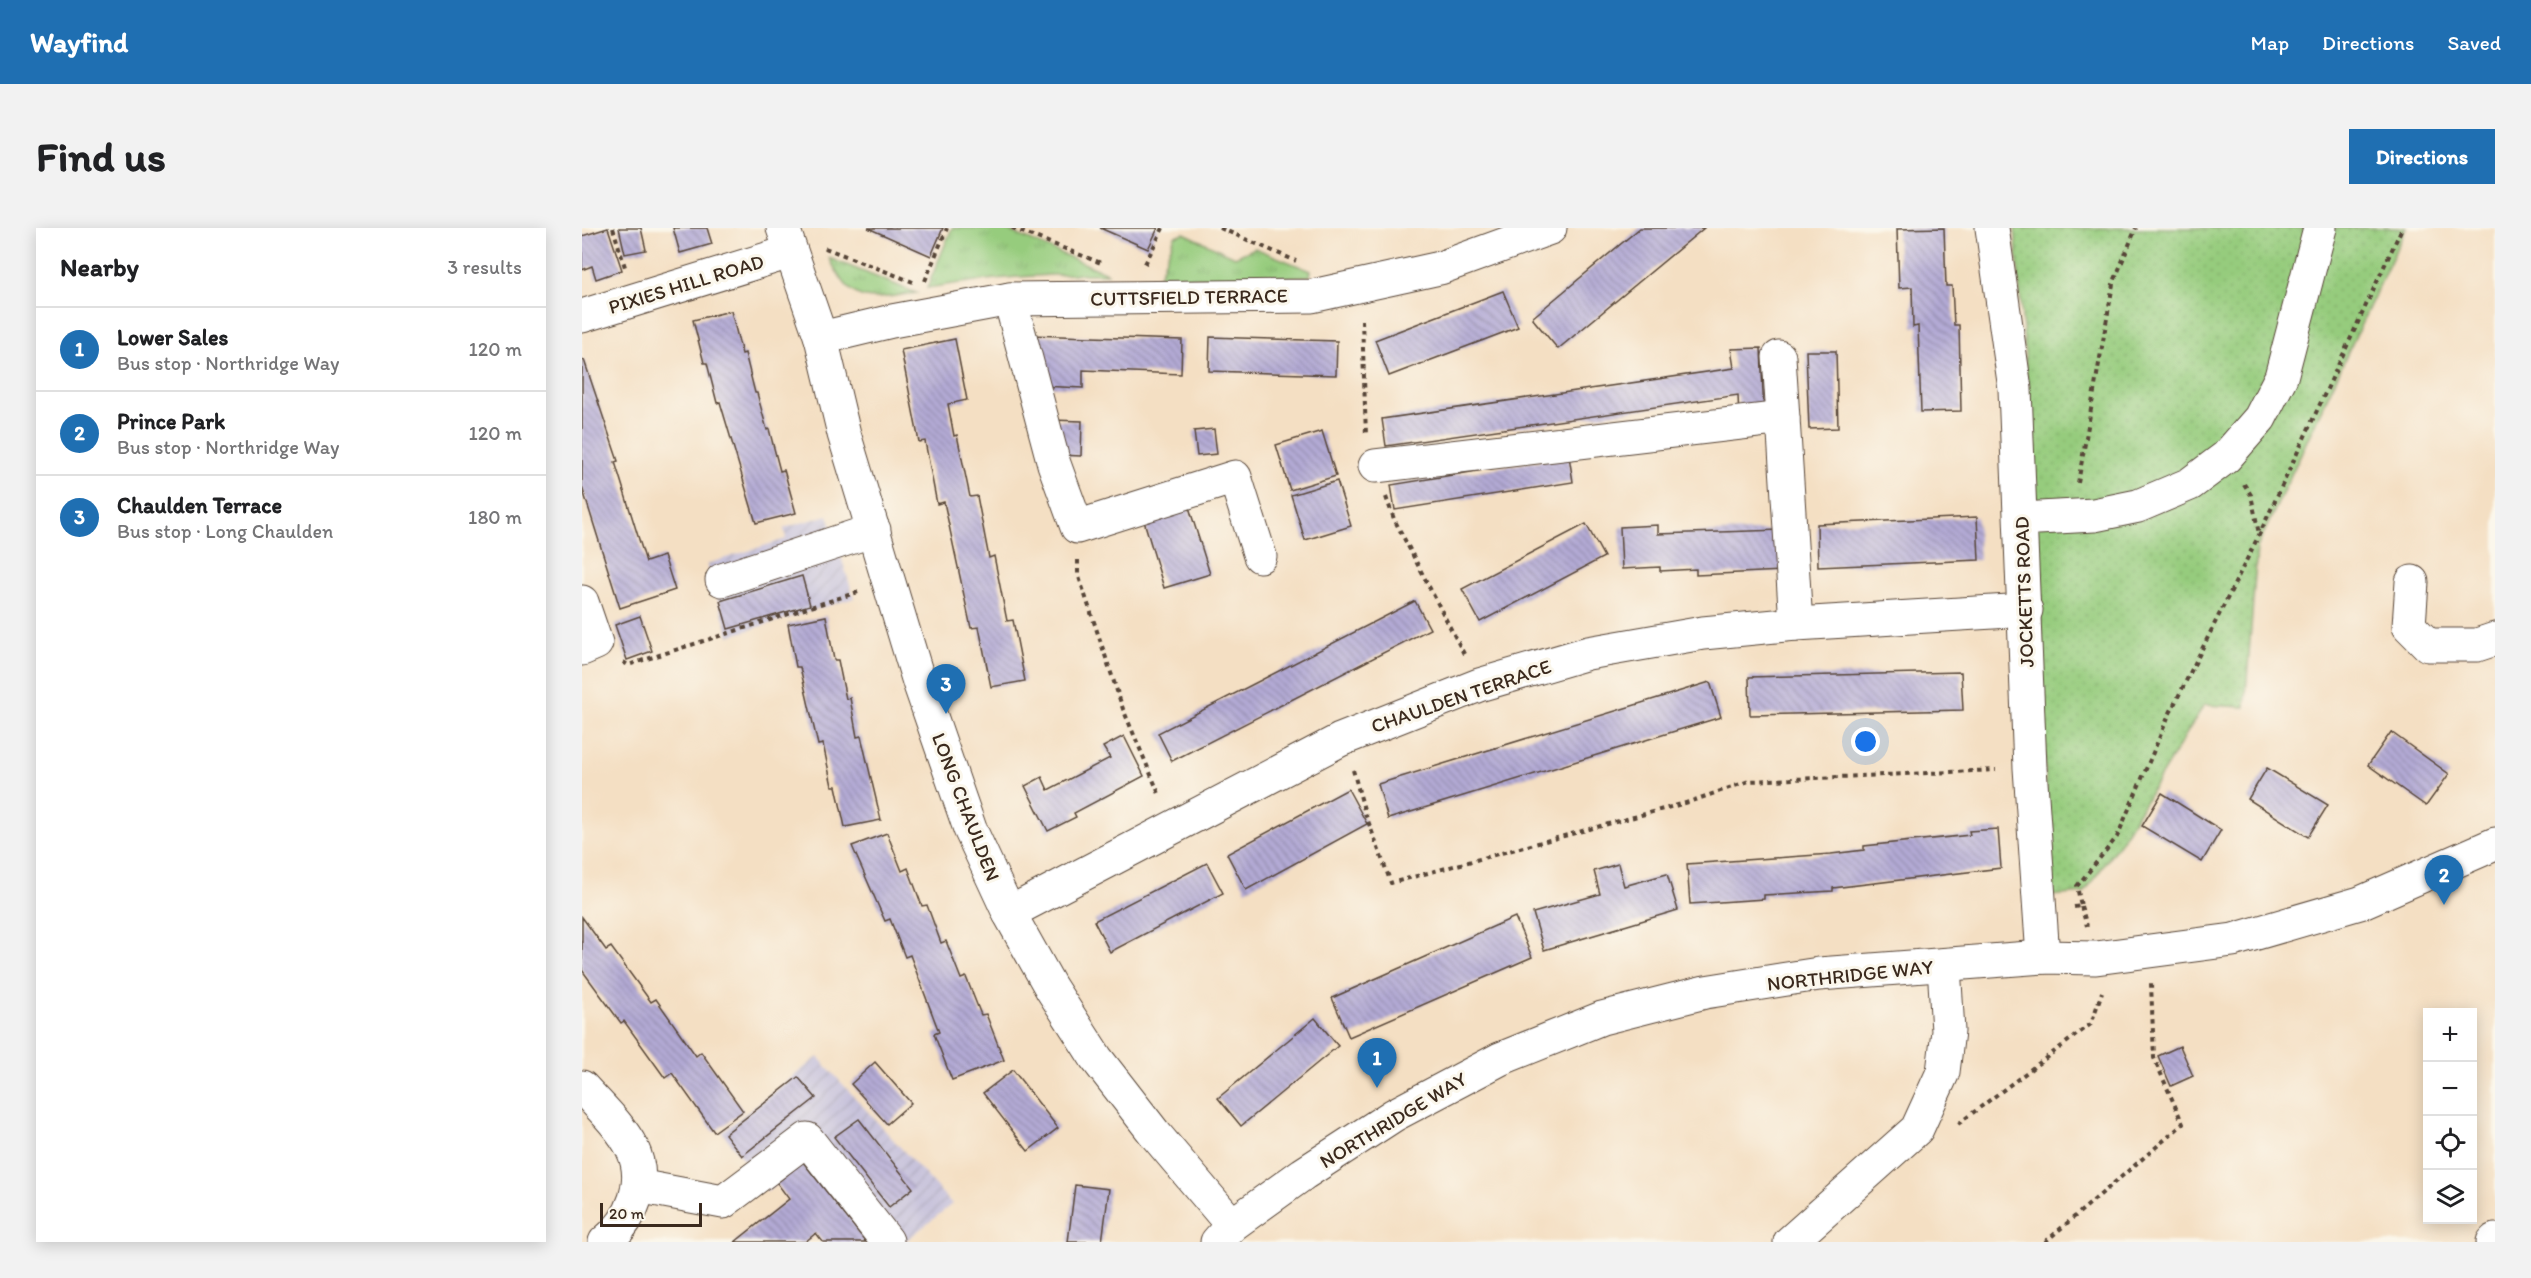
<!DOCTYPE html>
<meta charset="utf-8">
<style>
body{margin:0;font-family:Itim,sans-serif;background:#f2f2f2;color:#202124}
.controls{position:absolute;right:18px;bottom:18px;display:grid;overflow:hidden;border-radius:0px;box-shadow:0 3px 15px #0003}
.controls button{width:54px;height:54px;display:grid;place-items:center;padding:0;border:0;border-bottom:2px solid #e0e0e0;background:#fff;color:#202124;font:30px sans-serif}
.scale{position:absolute;left:18px;bottom:15px;width:102px;box-sizing:border-box;padding-left:6px;border:3px solid #3b2a1e;border-top:0;font-size:16px;line-height:21px;white-space:nowrap;color:#3b2a1e;-webkit-text-stroke:4px #fbf7ec;paint-order:stroke}
.you{position:absolute;left:1284px;top:514px;width:21px;height:21px;margin:-15px;border:4px solid #fff;border-radius:50%;background:#1a73e8;box-shadow:0 0 0 9px #1a73e833}
.badge{display:grid;place-items:center;width:39px;height:39px;border-radius:50%;background:#1f6fb2;color:#fff;font-size:20px;font-weight:700}
.pin{position:absolute;translate:-50% -50px;filter:drop-shadow(0 2px 3px #0008)}
.pin::after{content:'';position:absolute;top:32px;width:21px;height:18px;background:inherit;clip-path:polygon(0 0,100% 0,50% 100%)}
.list{margin:0;padding:0;list-style:none}
h2{display:flex;justify-content:space-between;align-items:center;height:78px;margin:0;padding:0 24px;font-size:26px}
h2 small{font-size:20px;font-weight:400;color:#757577}
.list li{display:grid;grid-template-columns:39px 1fr auto;gap:18px;align-items:center;box-sizing:border-box;height:84px;padding:0 24px;border-top:2px solid #e0e0e0}
.list b{display:block;font-size:22px;white-space:nowrap}
.list p{margin:0;font-size:20px;white-space:nowrap;color:#757577}
.list em{font-size:20px;font-style:normal;color:#757577}
.icon{flex:none;width:33px;height:33px;fill:none;stroke:currentColor;stroke-width:2;stroke-linecap:round;stroke-linejoin:round}
.map{position:relative;flex:none;width:1913px;height:1014px;overflow:hidden;border-radius:0px}
header{display:flex;align-items:center;gap:36px;box-sizing:border-box;height:84px;padding:0 30px;background:#1f6fb2;color:#fff}
header strong{font-size:28px}
nav{display:flex;gap:33px;margin-inline-start:auto;font-size:21px}
.intro{display:flex;align-items:center;justify-content:space-between;box-sizing:border-box;height:144px;padding:0 36px}
h1{margin:0;font-size:42px}
.button{padding:15px 27px;border-radius:0px;background:#1f6fb2;color:#fff;font-size:21px;font-weight:700}
main{display:flex;gap:36px;padding:0 36px}
aside{flex:1;background:#fff;border-radius:0px;box-shadow:0 3px 15px #0003}
.map>svg:first-child{display:block}
.industrial{fill:url(#industrial-furrows)}
.grass{fill:url(#grass-tufts);stroke:#687b4e;stroke-width:1.5}
.park{fill:url(#park-dots);stroke:#687b4e;stroke-width:1.5}
.building{fill:url(#building-back-hatch)}
.lines{fill:none;stroke-linecap:round;stroke-linejoin:round}
.minor-casing{stroke:#574537;stroke-width:35}
.path{stroke:#574537;stroke-width:4;stroke-dasharray:4.5 4.5;stroke-linecap:butt}
.minor{stroke:#fff;stroke-width:33}
.labels{text-anchor:middle;dominant-baseline:central;stroke-width:6;stroke-linejoin:round;paint-order:stroke}
.street-label{font-size:20px;fill:#3b2a1e;stroke:#fbf7ec}
</style>
<header>
<strong>Wayfind</strong>
<nav><a>Map</a><a>Directions</a><a>Saved</a></nav>
</header>
<div class="intro"><h1>Find us</h1><a class="button">Directions</a></div>
<main>
<aside>
<h2>Nearby<small>3 results</small></h2>
<ul class="list">
<li><span class="badge">1</span><div><b>Lower Sales</b><p>Bus stop · Northridge Way</p></div><em>120 m</em></li>
<li><span class="badge">2</span><div><b>Prince Park</b><p>Bus stop · Northridge Way</p></div><em>120 m</em></li>
<li><span class="badge">3</span><div><b>Chaulden Terrace</b><p>Bus stop · Long Chaulden</p></div><em>180 m</em></li>
</ul>
</aside>
<div class="map">
<svg width="1913" height="1014" viewBox="0 0 1913 1014">
<defs>
<pattern id="industrial-furrows" width="10" height="10" patternUnits="userSpaceOnUse" patternTransform="scale(1.5)"><rect width="10" height="10" fill="#c5c0da"/><path d="M-1 1l2-2M0 10L10 0M9 11l2-2" fill="none" stroke="#aaa5bb"/></pattern>
<pattern id="grass-tufts" width="24" height="20" patternUnits="userSpaceOnUse" patternTransform="scale(1.5)"><rect width="24" height="20" fill="#96cc7d"/><path d="M3 7l-1-3M5 7V3M7 7l1-3M15 17l-1-3M17 17v-4M19 17l1-3" fill="none" stroke="#82af6c"/></pattern>
<pattern id="park-dots" width="8" height="8" patternUnits="userSpaceOnUse" patternTransform="scale(1.5)"><rect width="8" height="8" fill="#96cc7d"/><path d="M2 2h.1M6 6h.1" fill="none" stroke="#82af6c" stroke-width="1.8" stroke-linecap="round"/></pattern>
<pattern id="building-back-hatch" width="6" height="6" patternUnits="userSpaceOnUse" patternTransform="scale(1.5)"><rect width="6" height="6" fill="#b3aad5"/><path d="M-1 5l2 2M0 0l6 6M5-1l2 2" fill="none" stroke="#938bac"/></pattern>
</defs>
<rect width="100%" height="100%" fill="#fbf7ec"/>
<filter id="ink" filterUnits="userSpaceOnUse"><feTurbulence type="fractalNoise" baseFrequency=".0167" numOctaves="2"/><feDisplacementMap in="SourceGraphic" scale="12" xChannelSelector="R" yChannelSelector="G"/><feConvolveMatrix kernelMatrix="1 2 1 2 8 2 1 2 1" color-interpolation-filters="sRGB"/></filter>
<filter id="wash" filterUnits="userSpaceOnUse"><feTurbulence type="fractalNoise" baseFrequency=".008" numOctaves="4" result="noise"/><feDisplacementMap in="SourceGraphic" scale="24" xChannelSelector="R" yChannelSelector="G"/><feGaussianBlur stdDeviation="1.35" result="paint"/><feColorMatrix in="noise" values="0 0 0 0 0 0 0 0 0 0 0 0 0 0 0 0 0 1.4 0 .05"/><feComposite in="paint" operator="in"/></filter>
<g filter="url(#wash)">
<rect width="100%" height="100%" fill="#f4dfc3"/>
<g class="industrial">
<polygon points="246,287 272,370 147,408 125,336 204,311 202,300"/>
<polygon points="236,829 370,976 322,1014 241,1014 195,956 185,963 140,904"/>
</g>
<g class="grass">
<path d="M 370,0 L 420,0 L 527,46 C 465,45 406,50 345,60 Z"/>
<polygon points="602,5 653,29 673,20 729,43 728,48 649,51 577,48 593,8"/>
<path d="M 247,30 L 334,65 C 282,72 273,79 247,30 Z"/>
</g>
<polygon class="park" points="1433,0 1824,0 1675,320 1663,479 1622,477 1539,613 1502,665 1468,668 1452,244"/>
<g id="blocks">
<g class="building">
<polygon points="26,0 40,42 14,51 10,38 0,42 0,8"/>
<polygon points="37,0 59,0 64,22 43,26"/>
<polygon points="91,0 125,0 130,16 98,25"/>
<polygon points="286,0 361,0 349,28"/>
<polygon points="518,0 576,0 566,21"/>
<polygon points="1058,0 1122,0 976,121 950,90"/>
<polygon points="1362,0 1364,58 1370,58 1372,97 1377,97 1379,183 1339,184 1336,98 1331,99 1330,59 1317,60 1315,1"/>
<polygon points="921,63 936,99 807,148 793,112"/>
<polygon points="149,83 160,126 163,125 173,165 175,165 185,202 187,201 198,243 202,242 214,285 174,295 138,174 135,175 125,135 122,135 111,92"/>
<polygon points="447,107 600,112 599,146 501,142 501,160 458,158"/>
<polygon points="628,109 755,113 754,147 627,143"/>
<polygon points="373,111 385,172 366,176 372,208 375,207 388,269 395,268 407,330 412,328 425,393 431,392 443,453 409,459 397,399 389,400 362,274 355,276 343,213 337,214 319,122"/>
<polygon points="1179,120 1182,189 1157,190 1156,167 804,218 800,191 1152,140 1149,121"/>
<polygon points="1224,123 1254,123 1256,200 1227,201"/>
<polygon points="0,132 2,132 36,233 33,234 64,334 82,328 93,362 38,380 0,259"/>
<polygon points="469,192 500,193 499,228 478,227"/>
<polygon points="632,201 635,226 615,228 612,203"/>
<polygon points="740,203 754,248 708,262 694,217"/>
<polygon points="987,228 991,254 813,282 809,257"/>
<polygon points="755,253 769,298 723,312 709,267"/>
<polygon points="607,279 628,346 582,360 562,293"/>
<polygon points="1395,289 1397,332 1236,339 1235,296"/>
<polygon points="1004,296 1022,329 898,394 880,361"/>
<polygon points="1076,297 1076,306 1199,302 1201,343 1114,347 1114,341 1078,343 1078,339 1040,341 1038,299"/>
<polygon points="220,348 228,377 146,401 138,373"/>
<polygon points="833,373 848,401 590,533 576,505"/>
<polygon points="58,388 70,423 45,432 33,397"/>
<polygon points="244,388 252,432 256,432 264,471 268,470 275,509 279,508 299,592 263,599 254,558 250,558 241,516 236,517 218,439 214,439 206,396"/>
<polygon points="1379,444 1381,482 1168,487 1167,449"/>
<polygon points="1128,454 1139,489 806,591 796,556"/>
<polygon points="1809,504 1867,546 1844,578 1786,537"/>
<polygon points="542,508 562,548 492,585 494,589 466,603 443,558 460,549 466,562 528,530 521,519"/>
<polygon points="1685,540 1746,577 1726,609 1666,571"/>
<polygon points="766,561 785,596 664,662 645,626"/>
<polygon points="1580,565 1639,602 1620,634 1560,598"/>
<polygon points="1416,601 1419,640 1251,660 1251,663 1182,667 1182,671 1108,676 1105,636 1249,626 1282,622 1282,618 1388,607 1387,603"/>
<polygon points="305,605 320,643 326,640 340,678 345,677 359,715 364,713 379,751 384,749 399,787 404,786 422,832 370,852 352,806 357,804 328,727 323,729 308,691 303,693 270,618"/>
<polygon points="625,635 641,665 528,724 512,693"/>
<polygon points="1036,636 1042,658 1085,646 1096,682 962,722 951,685 1018,666 1012,643"/>
<polygon points="0,689 24,722 29,719 69,774 74,771 114,828 119,824 161,883 132,904 90,845 83,850 42,793 39,795 0,742"/>
<polygon points="933,689 950,729 767,809 750,770"/>
<polygon points="733,790 756,818 659,898 636,870"/>
<polygon points="1598,818 1611,848 1589,858 1576,828"/>
<polygon points="293,834 329,875 305,896 269,856"/>
<polygon points="431,842 476,900 446,923 401,865"/>
<polygon points="216,849 234,870 160,928 143,906"/>
<polygon points="277,891 331,960 307,979 252,909"/>
<polygon points="221,934 284,1014 241,1014 234,1005 223,1014 153,1014 207,971 195,955"/>
<polygon points="493,957 527,961 520,1014 486,1014"/>
</g>
</g>
</g>
<g filter="url(#ink)">
<use href="#blocks" fill-opacity="0" stroke="#574537" stroke-width="1.5"/>
<g class="lines">
<defs>
<g id="minor">
<polyline points="201,0 239,110 262,206 337,454 388,601 427,685 469,760 514,830 573,906 650,997"/>
<polyline points="1410,0 1433,161 1448,540 1461,729"/>
<polyline points="428,71 472,236 495,299 653,249 678,328"/>
<polyline points="0,88 208,24"/>
<polyline points="239,110 310,93 428,71 730,68 858,40 968,0"/>
<polyline points="1197,129 1201,190"/>
<polyline points="793,238 1201,190 1214,396"/>
<polyline points="1440,291 1512,287 1556,278 1608,256 1644,229 1678,190 1699,149 1738,0"/>
<polyline points="140,352 292,302"/>
<polyline points="1830,354 1827,398 1846,417 1895,417 1913,411"/>
<polyline points="0,374 14,415 0,421"/>
<polyline points="427,685 758,512 897,457 1006,425 1121,405 1214,396 1444,382"/>
<path d="M 0,859 C 17,878 38,897 50,920 C 66,953 51,992 23,1014"/>
<polyline points="56,958 141,974 225,911 305,1013"/>
<polyline points="635,1014 650,997 721,946 812,887 918,831 1020,790 1123,764 1237,746 1461,729 1514,730 1651,712 1778,675 1913,616"/>
<polyline points="1208,1014 1335,901 1361,844 1366,803 1362,738"/>
<polyline points="1911,1014 1913,1012"/>
</g>
</defs>
<use href="#minor" class="minor-casing"/>
<g class="path">
<polyline points="31,0 43,39"/>
<polyline points="430,0 519,35"/>
<polyline points="638,0 714,33"/>
<polyline points="243,20 331,54"/>
<polyline points="563,36 581,0"/>
<polyline points="343,53 365,0"/>
<polyline points="780,92 784,208"/>
<polyline points="1496,255 1531,56 1554,0"/>
<polyline points="1662,256 1669,267 1677,306"/>
<polyline points="804,269 812,291 882,426"/>
<polyline points="496,332 496,346 541,481 578,568"/>
<polyline points="41,434 46,437 276,364"/>
<polyline points="771,542 783,585 809,655 1107,574 1167,553 1414,542"/>
<polyline points="1499,678 1505,698"/>
<polyline points="1492,679 1499,678 1495,658 1535,609 1587,487 1677,307 1820,0"/>
<polyline points="1376,896 1509,796 1520,764"/>
<polyline points="1463,1014 1601,896 1572,830 1569,755"/>
</g>
<use href="#minor" class="minor"/>
</g>
</g>
<g class="labels">
<g class="street-label">
<text transform="translate(104 56) rotate(-17)">PIXIES HILL ROAD</text>
<text transform="translate(607 69) rotate(-1)">CUTTSFIELD TERRACE</text>
<text transform="translate(1442 364) rotate(-92)">JOCKETTS ROAD</text>
<text transform="translate(879 468) rotate(-19)">CHAULDEN TERRACE</text>
<text transform="translate(384 579) rotate(69)">LONG CHAULDEN</text>
<text transform="translate(1268 747) rotate(-6)">NORTHRIDGE WAY</text>
<text transform="translate(811 892) rotate(-31)">NORTHRIDGE WAY</text>
</g>
</g>
</svg>
<div class="controls">
<button>+</button>
<button>−</button>
<button><svg class="icon" aria-label="locate" viewBox="0 0 24 24"><circle cx="12" cy="12" r="6"/><path d="M12 2v4M12 18v4M2 12h4M18 12h4"/></svg></button>
<button><svg class="icon" aria-label="layers" viewBox="0 0 24 24"><path d="M12 4l9 5-9 5-9-5zM3 14l9 5 9-5"/></svg></button>
</div>
<div class="scale">20 m</div>
<div class="you"></div>
<div class="pin badge" style="left:795px;top:860px">1</div>
<div class="pin badge" style="left:1862px;top:677px">2</div>
<div class="pin badge" style="left:364px;top:486px">3</div>
</div>
</main>
